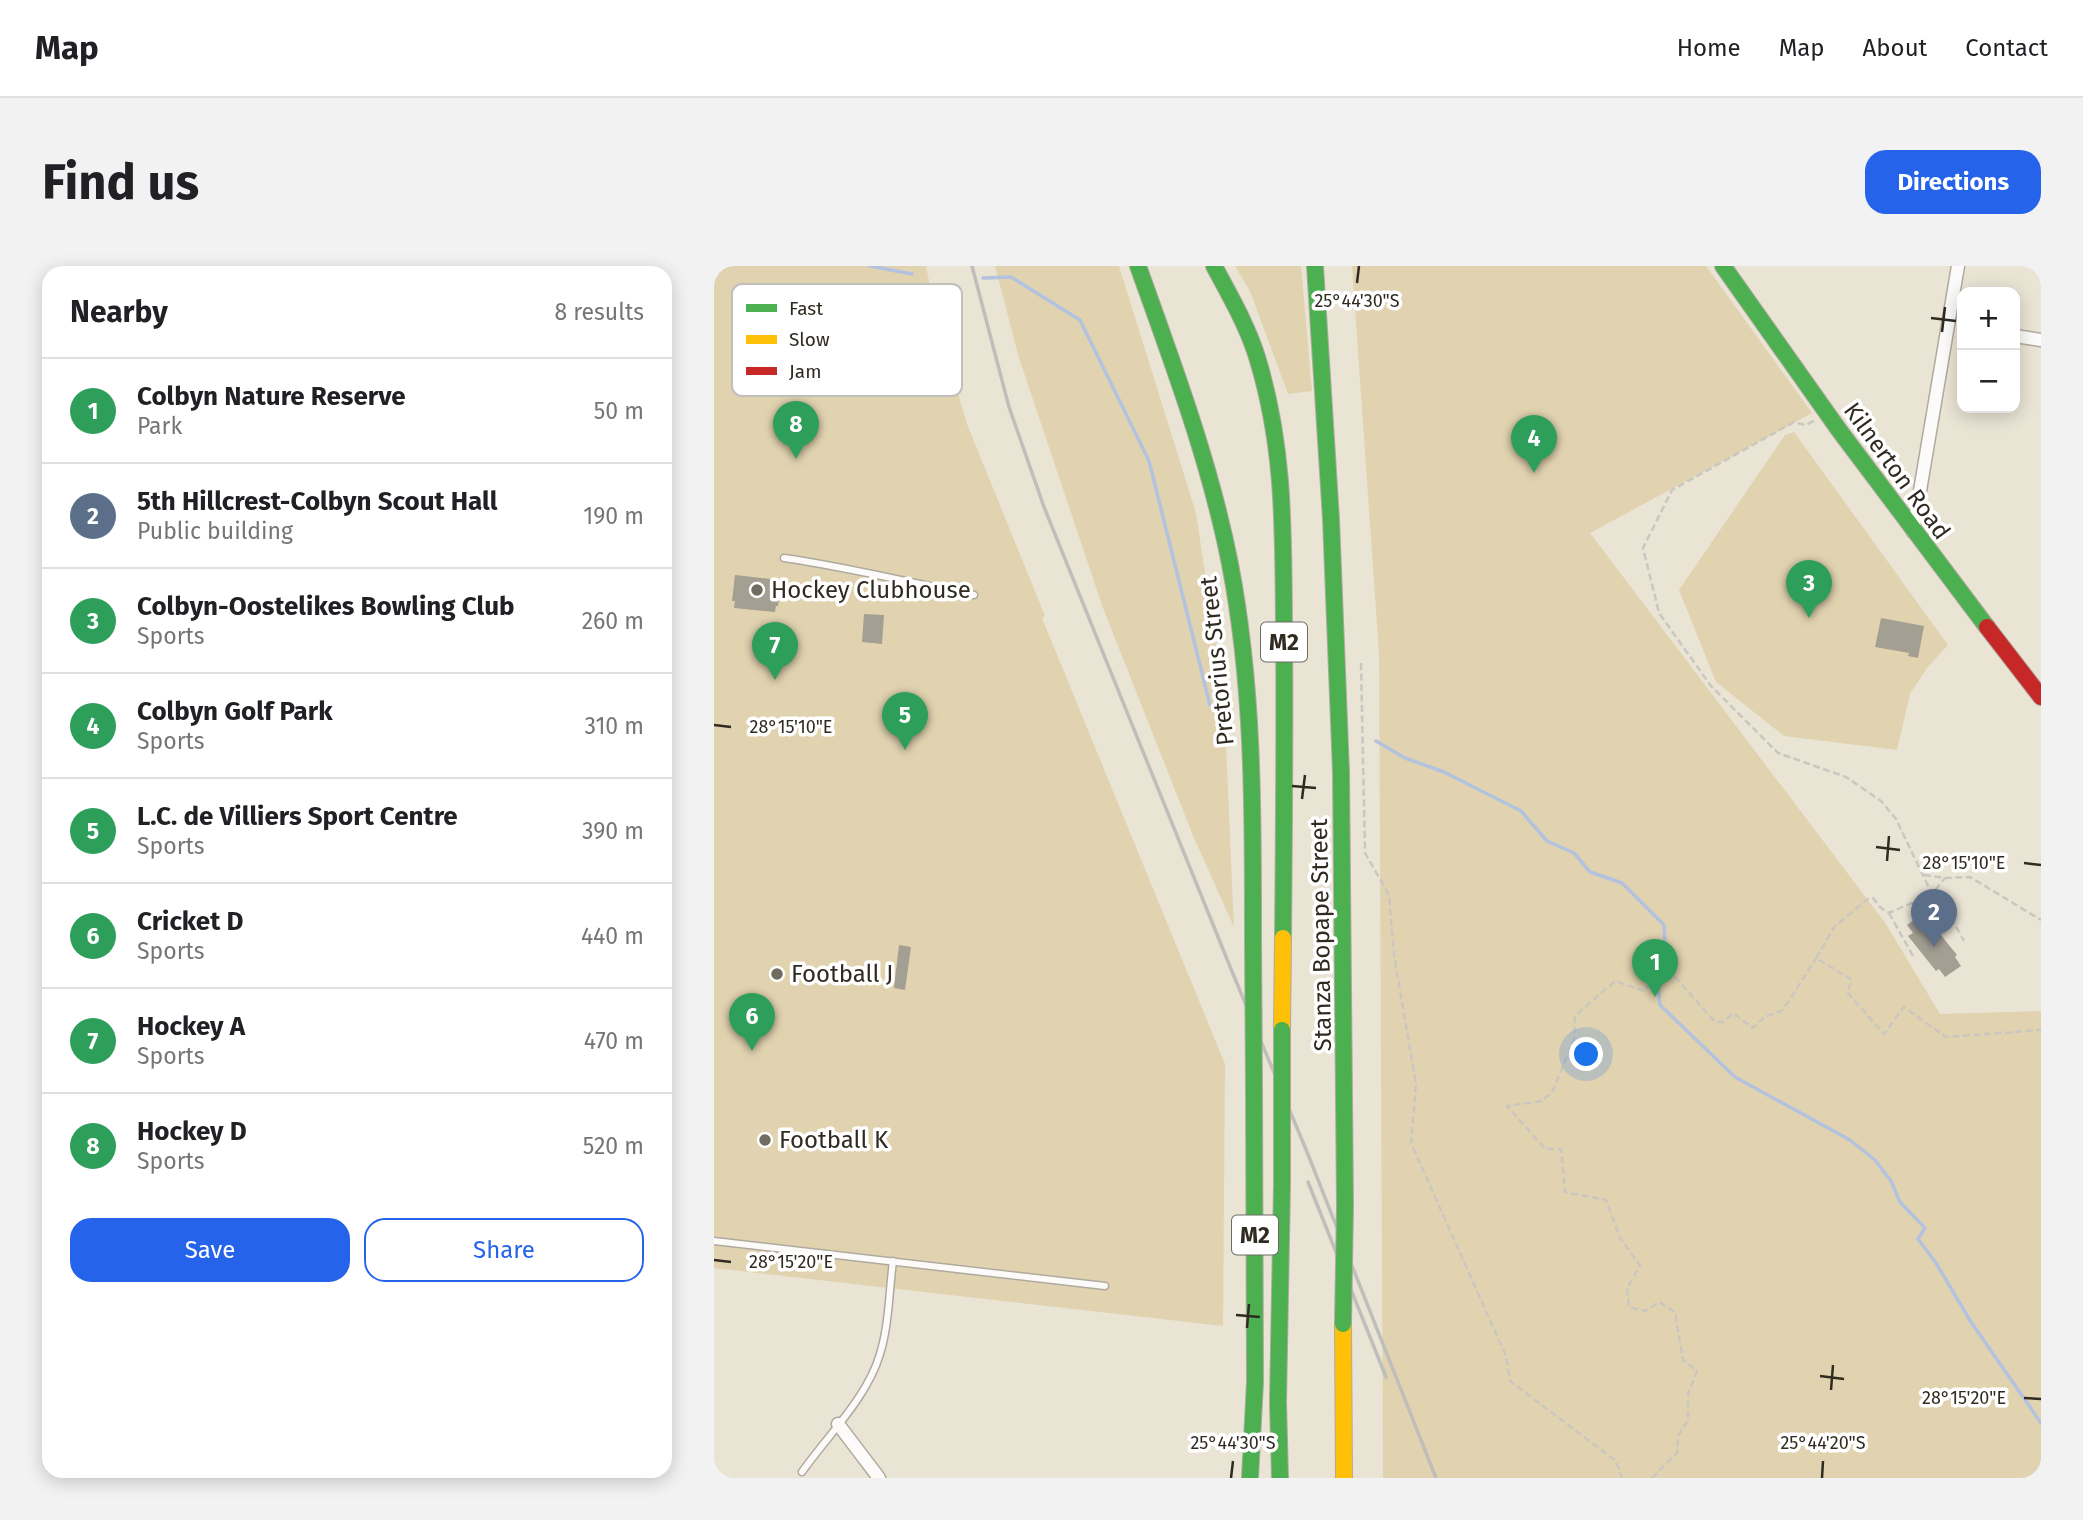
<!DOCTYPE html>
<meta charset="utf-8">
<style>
body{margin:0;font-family:"Fira Sans",sans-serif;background:#f2f2f2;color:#202124}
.controls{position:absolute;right:21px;top:21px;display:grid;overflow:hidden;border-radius:14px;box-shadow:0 4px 18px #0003}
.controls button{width:63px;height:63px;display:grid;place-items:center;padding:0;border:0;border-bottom:2px solid #e0e0e0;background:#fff;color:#202124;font:35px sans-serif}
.you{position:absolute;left:873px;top:789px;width:24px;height:24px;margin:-18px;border:5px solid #fff;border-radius:50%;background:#1a73e8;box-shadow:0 0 0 10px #1a73e833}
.badge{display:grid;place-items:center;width:46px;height:46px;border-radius:50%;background:#2563eb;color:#fff;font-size:23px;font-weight:700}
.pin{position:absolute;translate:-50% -58px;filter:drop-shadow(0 2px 4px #0008)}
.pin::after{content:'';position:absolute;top:37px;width:24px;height:21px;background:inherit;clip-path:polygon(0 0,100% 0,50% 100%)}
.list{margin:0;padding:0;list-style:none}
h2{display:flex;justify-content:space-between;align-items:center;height:91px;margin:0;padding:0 28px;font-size:30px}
h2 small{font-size:23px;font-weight:400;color:#757577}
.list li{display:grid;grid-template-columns:46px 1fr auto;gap:21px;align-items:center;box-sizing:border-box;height:105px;padding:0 28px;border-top:2px solid #e0e0e0}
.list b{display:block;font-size:26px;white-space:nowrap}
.list p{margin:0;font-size:23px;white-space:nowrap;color:#757577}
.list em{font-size:23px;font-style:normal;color:#757577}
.actions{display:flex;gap:14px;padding:21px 28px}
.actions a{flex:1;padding:16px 0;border:2px solid #2563eb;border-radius:21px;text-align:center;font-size:24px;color:#2563eb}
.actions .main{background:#2563eb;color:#fff}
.map{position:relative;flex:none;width:1327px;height:1212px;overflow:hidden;border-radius:21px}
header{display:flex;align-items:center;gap:42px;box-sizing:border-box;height:98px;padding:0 35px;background:#fff;border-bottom:2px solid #e0e0e0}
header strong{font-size:33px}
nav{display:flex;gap:38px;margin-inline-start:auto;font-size:24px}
.intro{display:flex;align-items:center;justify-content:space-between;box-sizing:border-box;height:168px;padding:0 42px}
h1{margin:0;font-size:49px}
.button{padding:18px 32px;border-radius:21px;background:#2563eb;color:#fff;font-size:24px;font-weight:700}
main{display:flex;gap:42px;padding:0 42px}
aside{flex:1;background:#fff;border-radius:21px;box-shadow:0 4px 18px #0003}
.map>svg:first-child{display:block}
.green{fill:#e1d3b0}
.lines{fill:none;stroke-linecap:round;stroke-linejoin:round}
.stream{stroke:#b3c2de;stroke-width:3.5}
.building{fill:#a49f93}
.lane-casing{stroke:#afaa9f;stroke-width:9}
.street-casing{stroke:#afaa9f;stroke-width:15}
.fast-casing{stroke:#afaa9f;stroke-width:18}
.slow-casing{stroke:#afaa9f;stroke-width:18}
.jam-casing{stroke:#afaa9f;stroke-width:18}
.path{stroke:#cac7c1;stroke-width:2.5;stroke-dasharray:7 3.5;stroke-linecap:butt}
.lane{stroke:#fcfbf9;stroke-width:6}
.street{stroke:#fcfbf9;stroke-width:12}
.fast{stroke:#4caf50;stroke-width:16}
.slow{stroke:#ffc107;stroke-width:16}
.jam{stroke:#c62828;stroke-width:16}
.rail{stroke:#c0beba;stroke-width:3.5}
.fast-bridge-casing{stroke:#afaa9f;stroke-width:18;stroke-linecap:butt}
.fast-bridge{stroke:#4caf50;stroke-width:16}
.ticks{fill:none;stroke:#2f2b21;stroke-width:2.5}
.poi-dot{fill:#706c60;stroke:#fff;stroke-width:2.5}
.labels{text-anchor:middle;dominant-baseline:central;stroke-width:7;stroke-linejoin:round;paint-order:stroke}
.shield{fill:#fff;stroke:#6d6b64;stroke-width:2}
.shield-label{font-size:23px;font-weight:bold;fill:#2f2b21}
.street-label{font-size:24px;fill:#2f2b21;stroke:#fff}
.poi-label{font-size:24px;fill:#2f2b21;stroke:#fff;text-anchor:start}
.key{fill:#fff;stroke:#c1bfbc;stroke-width:2}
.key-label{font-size:19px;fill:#2f2b21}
.ticks-label{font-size:18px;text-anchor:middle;fill:#2f2b21;stroke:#fff;stroke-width:7;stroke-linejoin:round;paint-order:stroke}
</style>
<header>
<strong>Map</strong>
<nav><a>Home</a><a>Map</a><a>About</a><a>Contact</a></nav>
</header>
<div class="intro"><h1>Find us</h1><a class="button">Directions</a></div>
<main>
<aside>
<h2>Nearby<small>8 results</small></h2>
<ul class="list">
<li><span class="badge" style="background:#2e9e5b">1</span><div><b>Colbyn Nature Reserve</b><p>Park</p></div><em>50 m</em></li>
<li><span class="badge" style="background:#5c6f8a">2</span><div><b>5th Hillcrest-Colbyn Scout Hall</b><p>Public building</p></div><em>190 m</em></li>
<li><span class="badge" style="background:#2e9e5b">3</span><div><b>Colbyn-Oostelikes Bowling Club</b><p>Sports</p></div><em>260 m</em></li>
<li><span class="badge" style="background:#2e9e5b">4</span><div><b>Colbyn Golf Park</b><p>Sports</p></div><em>310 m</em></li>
<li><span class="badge" style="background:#2e9e5b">5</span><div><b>L.C. de Villiers Sport Centre</b><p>Sports</p></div><em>390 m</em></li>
<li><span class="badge" style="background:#2e9e5b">6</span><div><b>Cricket D</b><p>Sports</p></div><em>440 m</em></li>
<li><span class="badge" style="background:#2e9e5b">7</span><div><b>Hockey A</b><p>Sports</p></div><em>470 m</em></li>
<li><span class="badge" style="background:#2e9e5b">8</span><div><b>Hockey D</b><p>Sports</p></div><em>520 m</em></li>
</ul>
<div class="actions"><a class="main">Save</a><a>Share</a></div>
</aside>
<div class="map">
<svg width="1327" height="1212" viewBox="0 0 1327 1212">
<rect width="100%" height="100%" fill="#eae4d5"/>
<g class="green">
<polygon points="0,0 212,0 223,56 253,158 331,350 328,352 511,798 509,1060 0,1002"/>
<polygon points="281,0 405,0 482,247 510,435 520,661 480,572 389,342 305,92"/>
<polygon points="521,0 587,0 598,125 574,128 536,25"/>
<polygon points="638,0 992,0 1098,147 876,267 1172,658 1226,748 1327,745 1327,1212 669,1212 665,387"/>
<polygon points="1080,166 1234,379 1213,402 1196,428 1183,484 1070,470 1002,416 965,324 1071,169"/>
</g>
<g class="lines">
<g class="stream">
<polyline points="156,0 198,8"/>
<polyline points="269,12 297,11 366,54 435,195 496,439"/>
<polyline points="662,475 691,492 730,506 807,545 833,575 860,587 876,606 908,617 950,659 951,678 941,694 946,739 1021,811 1136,874 1161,894 1177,915 1186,936 1211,962 1204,973 1222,997 1257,1056 1327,1157"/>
</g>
</g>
<g class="building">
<polygon points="21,309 67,314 64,340 62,340 61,346 20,342 21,335 18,335"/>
<polygon points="150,348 170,349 168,378 148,376"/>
<polygon points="1167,352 1210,360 1204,392 1194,390 1195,387 1161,381"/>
<polygon points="1209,647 1243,689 1241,691 1247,700 1231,711 1225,703 1222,705 1194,670 1199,667 1193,659"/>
<polygon points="185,679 197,681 191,724 180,722"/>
</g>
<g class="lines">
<defs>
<g id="lane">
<path d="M 70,292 C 134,301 196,317 260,329"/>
<polyline points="0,975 391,1020"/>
<path d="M 88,1206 C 114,1169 153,1132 166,1088 C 175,1059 175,1026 179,995"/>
</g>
<g id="street">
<polyline points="1301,70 1327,74"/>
<polyline points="1199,266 1244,0"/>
<polyline points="124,1158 165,1212"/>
</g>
<g id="fast">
<path d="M 424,0 C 459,98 496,196 516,298 C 540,422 539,548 539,673"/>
<path d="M 500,0 C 516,30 533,59 543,91 C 571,182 569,265 570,359 C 571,464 570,568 569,672"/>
<polyline points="601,0 617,253 627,506 631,940"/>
<polyline points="1009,0 1125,164 1273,361"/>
<polyline points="540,822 541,1116"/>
<polyline points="536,1212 541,1116"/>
<polyline points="566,1212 564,1136 568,919"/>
</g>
<g id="slow">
<polyline points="568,764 569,672"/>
<polyline points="629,1058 630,1212"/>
</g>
<polyline id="jam" points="1273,361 1327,431"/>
</defs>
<use href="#lane" class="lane-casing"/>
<use href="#street" class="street-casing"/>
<use href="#fast" class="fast-casing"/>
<use href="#slow" class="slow-casing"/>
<use href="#jam" class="jam-casing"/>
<g class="path">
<polyline points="1100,155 1091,159 1080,156 958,224 929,282 945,347 997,420 1064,487 1132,511 1167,535 1182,553 1218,628 1231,612"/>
<polyline points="647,397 651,587 675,629 680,689 702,818 697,877 792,1090 796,1115 902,1195 908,1212"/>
<polyline points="1210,609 1231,612 1256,611 1327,654"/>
<polyline points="1222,624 1250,675"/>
<polyline points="1218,628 1175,647 1167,642 1159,632 1154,633 1121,660 1102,692 1138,714 1133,726 1170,768 1190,741 1232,771 1327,764"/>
<polyline points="1175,647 1199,690"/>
<polyline points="938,1212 963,1187 964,1170 974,1154 974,1128 983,1105 969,1094 961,1046 945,1036 931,1045 915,1041 913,1023 926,999 906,972 892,934 851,926 847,883 831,883 793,840 827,835 838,827 860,773 861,750 901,715 930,725 952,701 1001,756 1010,756 1019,747 1039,762 1050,751 1067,745 1075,735 1102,692"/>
</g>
<use href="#lane" class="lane"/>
<use href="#street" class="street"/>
<use href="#fast" class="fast"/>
<use href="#slow" class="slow"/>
<use href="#jam" class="jam"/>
<g class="rail">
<polyline points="258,0 295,141 330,241 517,703 593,886 722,1212"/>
<polyline points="594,916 672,1111"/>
</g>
<defs>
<g id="fast-bridge">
<polyline points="539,673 540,822"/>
<polyline points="568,764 568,919"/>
<polyline points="629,1058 631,940"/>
</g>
</defs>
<use href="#fast-bridge" class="fast-bridge-casing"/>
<use href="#fast-bridge" class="fast-bridge"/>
</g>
<path class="ticks" d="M 643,17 L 645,0M 1217,52 L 1242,55M 1228,66 L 1231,41M 0,459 L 17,461M 578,520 L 602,522M 588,533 L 591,509M 1162,581 L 1186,584M 1173,595 L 1175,570M 1310,597 L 1327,599M 0,994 L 17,996M 522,1049 L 546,1051M 533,1062 L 535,1038M 1106,1110 L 1130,1113M 1117,1124 L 1119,1099M 1310,1132 L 1327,1133M 517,1212 L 519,1195M 1108,1212 L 1109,1195"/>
<g class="poi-dot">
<circle cx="43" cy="324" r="7"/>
<circle cx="63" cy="708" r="7"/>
<circle cx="51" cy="874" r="7"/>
</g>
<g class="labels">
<g class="shield">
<rect x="547" y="356.5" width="46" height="39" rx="5"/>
<rect x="518" y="949.5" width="46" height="39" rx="5"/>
</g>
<g class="shield-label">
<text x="570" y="376">M2</text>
<text x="541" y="969">M2</text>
</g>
<g class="street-label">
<text transform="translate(1183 205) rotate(54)">Kilnerton Road</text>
<text transform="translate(503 395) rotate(-96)">Pretorius Street</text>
<text transform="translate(607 669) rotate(-91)">Stanza Bopape Street</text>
</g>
<g class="poi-label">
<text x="57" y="324">Hockey Clubhouse</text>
<text x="77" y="708">Football J</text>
<text x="65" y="874">Football K</text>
</g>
</g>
<rect x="18" y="18" width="230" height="112" rx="10" class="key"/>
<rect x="32" y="38" width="31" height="8" fill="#4caf50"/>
<rect x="32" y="69" width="31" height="9" fill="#ffc107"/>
<rect x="32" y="101" width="31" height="8" fill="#c62828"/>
<g class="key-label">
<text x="75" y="49">Fast</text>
<text x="75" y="80">Slow</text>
<text x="75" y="112">Jam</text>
</g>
<g class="ticks-label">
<text x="643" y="41">25°44'30"S</text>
<text x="77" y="467">28°15'10"E</text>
<text x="1250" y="603">28°15'10"E</text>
<text x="77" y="1002">28°15'20"E</text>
<text x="1250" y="1138">28°15'20"E</text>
<text x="519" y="1183">25°44'30"S</text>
<text x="1109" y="1183">25°44'20"S</text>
</g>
</svg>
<div class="controls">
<button>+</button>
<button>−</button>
</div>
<div class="you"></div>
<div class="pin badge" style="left:941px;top:731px;background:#2e9e5b">1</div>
<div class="pin badge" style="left:1220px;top:681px;background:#5c6f8a">2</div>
<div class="pin badge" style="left:1095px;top:352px;background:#2e9e5b">3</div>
<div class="pin badge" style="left:820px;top:207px;background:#2e9e5b">4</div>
<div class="pin badge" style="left:191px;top:484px;background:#2e9e5b">5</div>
<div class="pin badge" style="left:38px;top:785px;background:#2e9e5b">6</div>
<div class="pin badge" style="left:61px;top:414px;background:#2e9e5b">7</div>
<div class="pin badge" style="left:82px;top:193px;background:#2e9e5b">8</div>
</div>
</main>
